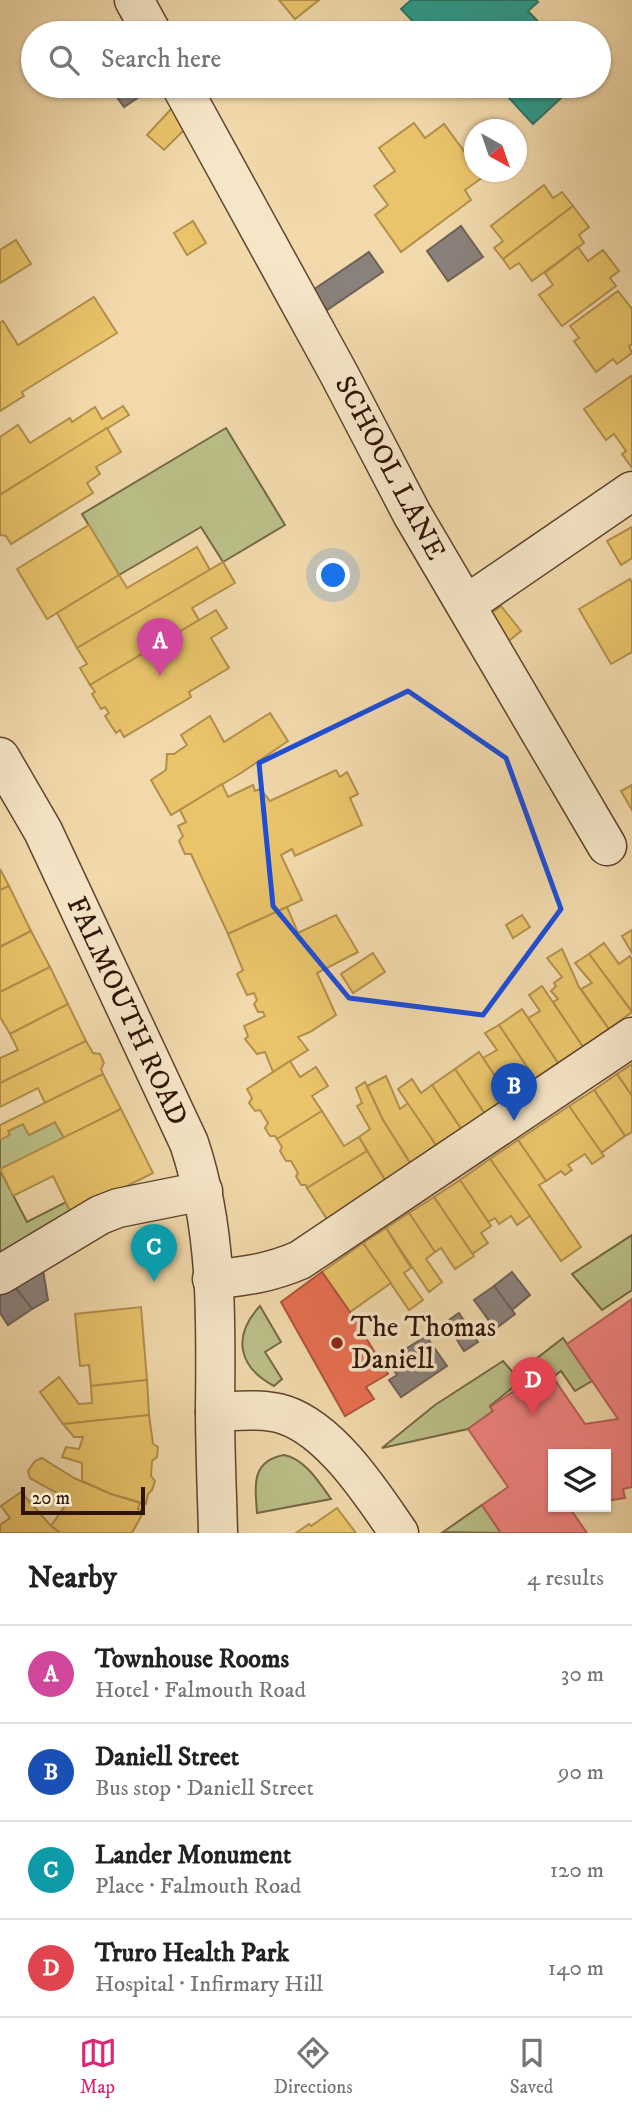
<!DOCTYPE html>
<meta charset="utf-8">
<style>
body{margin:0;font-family:"IM FELL DW Pica",serif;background:#f6f6f6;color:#222}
.controls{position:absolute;right:21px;bottom:21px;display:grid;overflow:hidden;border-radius:0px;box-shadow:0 2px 5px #0004}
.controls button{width:63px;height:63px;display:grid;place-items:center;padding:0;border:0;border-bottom:2px solid #e0e0e0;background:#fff;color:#222;font:35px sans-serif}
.compass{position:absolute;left:464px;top:119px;width:63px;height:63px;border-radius:50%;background:#fff;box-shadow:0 2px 5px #0004;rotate:140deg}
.scale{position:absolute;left:21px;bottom:18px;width:124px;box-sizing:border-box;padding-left:7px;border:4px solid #301305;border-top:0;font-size:19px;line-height:24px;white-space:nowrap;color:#301305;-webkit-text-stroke:5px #f6e6c8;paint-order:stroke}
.you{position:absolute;left:334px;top:576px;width:24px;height:24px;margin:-18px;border:5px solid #fff;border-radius:50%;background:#1a73e8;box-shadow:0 0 0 10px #1a73e833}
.badge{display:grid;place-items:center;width:46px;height:46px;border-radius:50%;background:#db2777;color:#fff;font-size:23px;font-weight:700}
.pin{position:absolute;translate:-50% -58px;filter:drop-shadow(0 2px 4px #0008)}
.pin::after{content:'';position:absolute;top:37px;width:24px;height:21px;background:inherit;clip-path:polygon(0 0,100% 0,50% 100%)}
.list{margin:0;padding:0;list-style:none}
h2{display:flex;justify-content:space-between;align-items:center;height:91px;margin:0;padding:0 28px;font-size:30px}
h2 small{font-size:23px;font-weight:400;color:#767676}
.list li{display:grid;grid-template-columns:46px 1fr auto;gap:21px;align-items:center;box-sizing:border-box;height:98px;padding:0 28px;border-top:2px solid #e0e0e0}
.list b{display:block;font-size:26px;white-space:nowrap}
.list p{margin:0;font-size:23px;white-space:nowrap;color:#767676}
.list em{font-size:23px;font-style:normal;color:#767676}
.icon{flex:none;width:38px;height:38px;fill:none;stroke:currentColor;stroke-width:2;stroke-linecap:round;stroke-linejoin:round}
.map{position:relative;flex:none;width:632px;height:1533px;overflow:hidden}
.search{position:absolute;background:#fff;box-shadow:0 2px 5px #0004;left:21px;right:21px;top:21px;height:77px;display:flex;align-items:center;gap:18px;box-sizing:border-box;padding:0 24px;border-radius:38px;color:#767676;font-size:26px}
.sheet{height:483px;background:#fff}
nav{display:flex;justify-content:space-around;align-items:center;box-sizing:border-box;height:98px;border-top:2px solid #e0e0e0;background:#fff;font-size:19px;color:#767676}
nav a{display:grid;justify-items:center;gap:4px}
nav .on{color:#db2777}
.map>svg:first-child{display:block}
.green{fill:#bbbf88;stroke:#766946;stroke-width:2}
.homes{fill:#e9c46a;stroke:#b28f4c;stroke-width:2}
.shops{fill:#e76f51;stroke:#b0533a;stroke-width:2}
.schools{fill:#2a9d8f;stroke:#2c7466;stroke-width:2}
.health{fill:#f28482;stroke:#b8625c;stroke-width:2}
.industry{fill:#8a817c;stroke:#6f6058;stroke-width:2}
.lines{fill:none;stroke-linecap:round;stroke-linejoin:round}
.minor-casing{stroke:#60442e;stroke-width:41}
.tertiary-casing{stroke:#60442e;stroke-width:41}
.minor{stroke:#f6e6c8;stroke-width:38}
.tertiary{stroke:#f6e6c8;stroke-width:38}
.marked{fill:none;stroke:#1d4ed8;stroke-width:5;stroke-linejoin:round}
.poi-dot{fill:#8f2418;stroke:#f6e6c8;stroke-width:2.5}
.labels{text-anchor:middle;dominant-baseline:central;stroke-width:7;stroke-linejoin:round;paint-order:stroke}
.street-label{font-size:28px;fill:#301305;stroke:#f6e6c8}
.poi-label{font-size:28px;fill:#301305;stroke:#f6e6c8;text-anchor:start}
</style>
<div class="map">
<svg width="632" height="1533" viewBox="0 0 632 1533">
<rect width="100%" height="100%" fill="#f1d9ab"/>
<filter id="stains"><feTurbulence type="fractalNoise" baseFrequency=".00286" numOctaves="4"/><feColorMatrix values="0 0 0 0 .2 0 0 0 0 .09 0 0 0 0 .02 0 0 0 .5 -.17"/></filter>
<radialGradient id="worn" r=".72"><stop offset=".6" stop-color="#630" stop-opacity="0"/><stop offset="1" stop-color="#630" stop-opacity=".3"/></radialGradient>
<g class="green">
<polygon points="226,428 285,525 223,562 201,527 119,575 82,514"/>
<polygon points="55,1122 64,1138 0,1170 27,1222 66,1202 72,1215 0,1259 0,1140 8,1131 23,1124 29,1135"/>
<polygon points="632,1235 632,1290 602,1310 572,1274"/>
<path d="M 260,1306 L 281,1342 L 265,1352 L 282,1379 L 274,1386 C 238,1367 232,1336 260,1306 Z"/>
<polygon points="563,1338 592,1381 575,1391 561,1371 553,1377 550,1373 542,1377 532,1362"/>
<polygon points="503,1361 515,1375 522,1370 527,1376 490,1406 493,1411 468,1429 382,1448 435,1405"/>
<path d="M 284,1455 C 305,1459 319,1482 331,1499 L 257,1513 C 255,1485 251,1461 284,1455 Z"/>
<polygon points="482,1505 501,1533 443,1532"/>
</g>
<g class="homes">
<polygon points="279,0 319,0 295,19"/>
<polygon points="172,108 189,125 164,150 147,135"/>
<polygon points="414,123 425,138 444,124 475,166 475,172 479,172 483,177 465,190 471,200 401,252 375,215 388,205 374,186 395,171 379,148"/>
<polygon points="544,185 553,198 562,192 573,206 503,259 494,248 503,241 491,226"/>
<polygon points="573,206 589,227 579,235 584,243 532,281 519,263 510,269 503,259"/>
<polygon points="193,221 206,243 187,255 174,233"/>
<polygon points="16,240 31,264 0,283 0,250"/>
<polygon points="578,247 588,261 603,250 619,271 610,278 616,286 562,326 539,295 553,285 545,273"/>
<polygon points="618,291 632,309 632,344 629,346 632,353 617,364 613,359 596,372 574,341 579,338 570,326"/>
<polygon points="94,297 117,333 22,392 24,396 0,411 0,323 3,321 18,345"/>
<polygon points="631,376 632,378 632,468 622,454 626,451 614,434 606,440 584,409"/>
<polygon points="123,406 129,415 0,495 0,437 18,425 30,443 70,418 72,422 95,407 102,419"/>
<polygon points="107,428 121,452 96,467 100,474 87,483 93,493 11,544 6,536 0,535 0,495"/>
<polygon points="89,525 119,575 47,619 17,569"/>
<polygon points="632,527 632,558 621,565 607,541"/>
<polygon points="197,547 210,570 77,648 57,613 119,575 127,588"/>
<polygon points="223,562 235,583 192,608 199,620 90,685 80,668 87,664 77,648"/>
<polygon points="630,579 632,583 632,652 611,664 579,609"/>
<polygon points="501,606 521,631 505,644 485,618"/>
<polygon points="216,610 227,628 211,638 229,668 189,692 191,697 124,737 120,730 116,733 105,716 109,713 105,707 101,709 92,694 95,692 90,685"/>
<polygon points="270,713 288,741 241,773 171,815 151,780 166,770 167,754 174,754 187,745 181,735 210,716 224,742"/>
<polygon points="336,770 340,777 347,772 358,794 350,798 362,825 295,856 292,849 281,855 302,900 228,934 191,854 185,854 179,841 183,836 178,826 186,822 180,810 222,784 228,797 253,785 255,791 260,789 270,801"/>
<polygon points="632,785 632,810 621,791"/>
<polygon points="0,869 9,886 0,890"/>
<polygon points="9,886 31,931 0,947 0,890"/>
<polygon points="287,907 298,933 336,915 358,952 317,973 336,1015 310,1032 298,1037 308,1050 273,1072 265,1052 257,1054 245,1039 248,1036 244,1026 265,1016 263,1012 258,1012 254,1004 257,1000 254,993 247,995 237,974 243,970 228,934"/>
<polygon points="522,915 530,927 513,938 506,925"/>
<polygon points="632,930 632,953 622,936"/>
<polygon points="31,931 50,967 0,992 0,947"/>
<polygon points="604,943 619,964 630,956 632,960 632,1012 589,954"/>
<polygon points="562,949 579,987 609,1029 583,1047 553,1002 558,999 551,991 556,986 554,983 562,977 547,958"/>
<polygon points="373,953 385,972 353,993 341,974"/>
<polygon points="589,954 632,1012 609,1029 581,989 592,983 575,963"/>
<polygon points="50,967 68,1004 10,1034 0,1017 0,992"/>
<polygon points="542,986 583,1047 558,1063 528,1018 540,1011 529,995"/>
<polygon points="68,1004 86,1041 0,1083 0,1058 18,1050 10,1034"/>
<polygon points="522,1009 558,1063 535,1079 499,1025"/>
<polygon points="499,1025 535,1079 509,1097 483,1058 497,1050 485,1033"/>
<polygon points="86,1041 93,1053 100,1054 104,1063 101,1069 103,1074 45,1103 38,1088 0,1107 0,1083"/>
<polygon points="479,1052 509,1097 485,1114 455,1069"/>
<polygon points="290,1061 300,1077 316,1067 328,1086 312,1096 322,1111 277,1139 275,1136 270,1136 265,1128 268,1123 260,1110 255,1111 249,1103 252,1098 247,1089"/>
<polygon points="632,1064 632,1096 617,1074"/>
<polygon points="455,1069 485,1114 461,1129 432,1085"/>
<polygon points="103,1074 121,1109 64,1138 55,1122 29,1135 23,1124 8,1131 10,1135 0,1140 0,1125"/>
<polygon points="617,1074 632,1096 632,1132 625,1136 594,1090"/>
<polygon points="386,1076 400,1109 408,1103 436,1145 410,1163 383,1120 367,1086"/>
<polygon points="412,1079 421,1093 432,1085 461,1129 436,1145 398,1089"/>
<polygon points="365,1082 383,1120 410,1163 385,1180 359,1137 370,1129 357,1106 362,1103 356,1088"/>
<polygon points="594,1090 625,1136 601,1153 569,1106"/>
<polygon points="569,1106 604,1156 592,1164 585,1154 568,1165 572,1170 565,1175 561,1171 546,1181 518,1140"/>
<polygon points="121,1109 153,1173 95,1202 70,1211 53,1176 13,1196 0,1169"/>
<polygon points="322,1111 344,1146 359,1137 367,1151 307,1188 306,1185 301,1185 296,1176 298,1173 291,1161 286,1161 280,1151 282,1147 277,1139"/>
<polygon points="518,1140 546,1181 539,1185 581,1247 561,1261 490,1159"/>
<polygon points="367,1151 385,1180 327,1219 307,1188"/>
<polygon points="490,1159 530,1216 517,1225 511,1216 499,1224 495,1218 488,1222 460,1180"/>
<polygon points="460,1180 491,1226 481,1233 488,1243 472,1254 434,1197"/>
<polygon points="434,1197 474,1256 455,1269 441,1248 435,1252 409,1213"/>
<polygon points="409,1213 435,1252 426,1259 442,1282 429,1292 386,1228"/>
<polygon points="386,1228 411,1268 404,1273 423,1300 409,1310 363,1243"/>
<polygon points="363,1243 391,1283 350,1312 322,1272"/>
<polygon points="141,1307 147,1380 91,1386 89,1365 80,1366 75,1314"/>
<polygon points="59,1377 79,1404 92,1403 91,1386 147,1380 149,1415 63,1424 40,1392"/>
<polygon points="149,1415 153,1444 158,1447 157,1457 152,1461 151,1476 155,1481 152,1490 148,1494 146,1504 111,1494 82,1481 82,1463 62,1457 66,1447 79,1449 83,1437 74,1437 63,1424"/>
<polygon points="42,1458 74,1478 111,1494 140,1503 138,1509 144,1511 132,1533 60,1533 51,1526 69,1500 30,1478 28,1471 35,1461"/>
<polygon points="21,1492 51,1526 60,1533 0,1533 0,1525 10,1518 1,1506"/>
<polygon points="337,1508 356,1533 296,1533 309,1524 311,1526"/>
</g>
<polygon class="shops" points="322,1272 350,1312 388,1374 366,1387 374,1399 345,1416 281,1302"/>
<g class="schools">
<polygon points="411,0 536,0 538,2 528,11 549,33 449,33 441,25 433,33 424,33 401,9"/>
<polygon points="498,86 574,86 533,124"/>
</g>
<polygon class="health" points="632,1299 632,1487 623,1489 625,1498 606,1501 606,1454 553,1454 553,1507 569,1507 587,1533 501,1533 482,1505 508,1487 468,1429 493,1411 490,1407 520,1387 523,1391 550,1373 585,1424 618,1419 567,1344"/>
<g class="industry">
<polygon points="109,86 155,86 124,107"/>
<polygon points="461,226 483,257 448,281 427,251"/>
<polygon points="369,252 383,272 327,310 313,290"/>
<polygon points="42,1264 48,1300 32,1309 11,1282"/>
<polygon points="512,1272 530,1295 512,1310 494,1286"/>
<polygon points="11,1282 32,1309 8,1325 0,1313 0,1290"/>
<polygon points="494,1286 515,1314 495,1329 474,1300"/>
<polygon points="459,1313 478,1342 464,1351 446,1322"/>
<polygon points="426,1336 447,1366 401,1397 389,1380 397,1375 387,1361"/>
</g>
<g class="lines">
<defs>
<g id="minor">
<polyline points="134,0 152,33"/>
<polyline points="181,86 339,374 412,514 607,846"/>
<polyline points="467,604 632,491"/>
<polyline points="0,1275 100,1215 118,1208 203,1191"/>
<path d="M 212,1279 C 243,1277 270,1273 300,1260 L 632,1037"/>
<path d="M 215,1412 C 237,1411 264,1408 285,1415 C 332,1431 372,1494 399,1533"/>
</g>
<path id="tertiary" d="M 0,757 L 43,831 L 189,1143 C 218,1229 216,1320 215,1409 C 215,1450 217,1492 218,1533"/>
</defs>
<use href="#minor" class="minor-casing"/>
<use href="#tertiary" class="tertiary-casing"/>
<use href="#minor" class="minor"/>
<use href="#tertiary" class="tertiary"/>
</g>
<path class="marked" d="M 408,691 L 506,758 L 561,909 L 483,1015 L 349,998 L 273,906 L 259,763 Z"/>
<circle class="poi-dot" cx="337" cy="1343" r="7"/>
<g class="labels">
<g class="street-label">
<text transform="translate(390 468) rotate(62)">SCHOOL LANE</text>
<text transform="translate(127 1011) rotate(65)">FALMOUTH ROAD</text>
</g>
<g class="poi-label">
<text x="351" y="1327">The Thomas<tspan x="351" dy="32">Daniell</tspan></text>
</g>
</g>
<rect width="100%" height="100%" filter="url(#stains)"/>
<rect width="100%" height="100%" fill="url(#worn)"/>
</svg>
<div class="controls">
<button><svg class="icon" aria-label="layers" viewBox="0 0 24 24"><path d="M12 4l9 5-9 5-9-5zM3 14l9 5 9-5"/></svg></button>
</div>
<svg class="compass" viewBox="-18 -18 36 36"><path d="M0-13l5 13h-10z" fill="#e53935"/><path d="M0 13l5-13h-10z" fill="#767676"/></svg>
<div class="scale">20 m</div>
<div class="you"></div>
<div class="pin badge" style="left:160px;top:676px;background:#d1479c">A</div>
<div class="pin badge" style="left:514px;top:1121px;background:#1a4fb4">B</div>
<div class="pin badge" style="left:154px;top:1282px;background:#0f9aa8">C</div>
<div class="pin badge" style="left:533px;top:1415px;background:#e0444e">D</div>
<div class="search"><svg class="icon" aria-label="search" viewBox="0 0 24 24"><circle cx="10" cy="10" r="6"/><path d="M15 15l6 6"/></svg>Search here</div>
</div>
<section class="sheet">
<h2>Nearby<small>4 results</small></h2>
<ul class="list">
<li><span class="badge" style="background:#d1479c">A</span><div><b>Townhouse Rooms</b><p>Hotel · Falmouth Road</p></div><em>30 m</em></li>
<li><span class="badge" style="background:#1a4fb4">B</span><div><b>Daniell Street</b><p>Bus stop · Daniell Street</p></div><em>90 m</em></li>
<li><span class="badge" style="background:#0f9aa8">C</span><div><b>Lander Monument</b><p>Place · Falmouth Road</p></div><em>120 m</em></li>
<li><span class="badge" style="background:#e0444e">D</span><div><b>Truro Health Park</b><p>Hospital · Infirmary Hill</p></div><em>140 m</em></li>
</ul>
</section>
<nav>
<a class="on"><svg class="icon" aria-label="map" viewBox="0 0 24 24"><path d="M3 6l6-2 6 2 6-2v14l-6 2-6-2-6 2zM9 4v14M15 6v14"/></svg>Map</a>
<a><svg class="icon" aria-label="directions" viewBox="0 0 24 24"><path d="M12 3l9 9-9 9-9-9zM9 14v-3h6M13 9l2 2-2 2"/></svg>Directions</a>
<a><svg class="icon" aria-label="saved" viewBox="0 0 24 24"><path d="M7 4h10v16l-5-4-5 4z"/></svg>Saved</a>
</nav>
